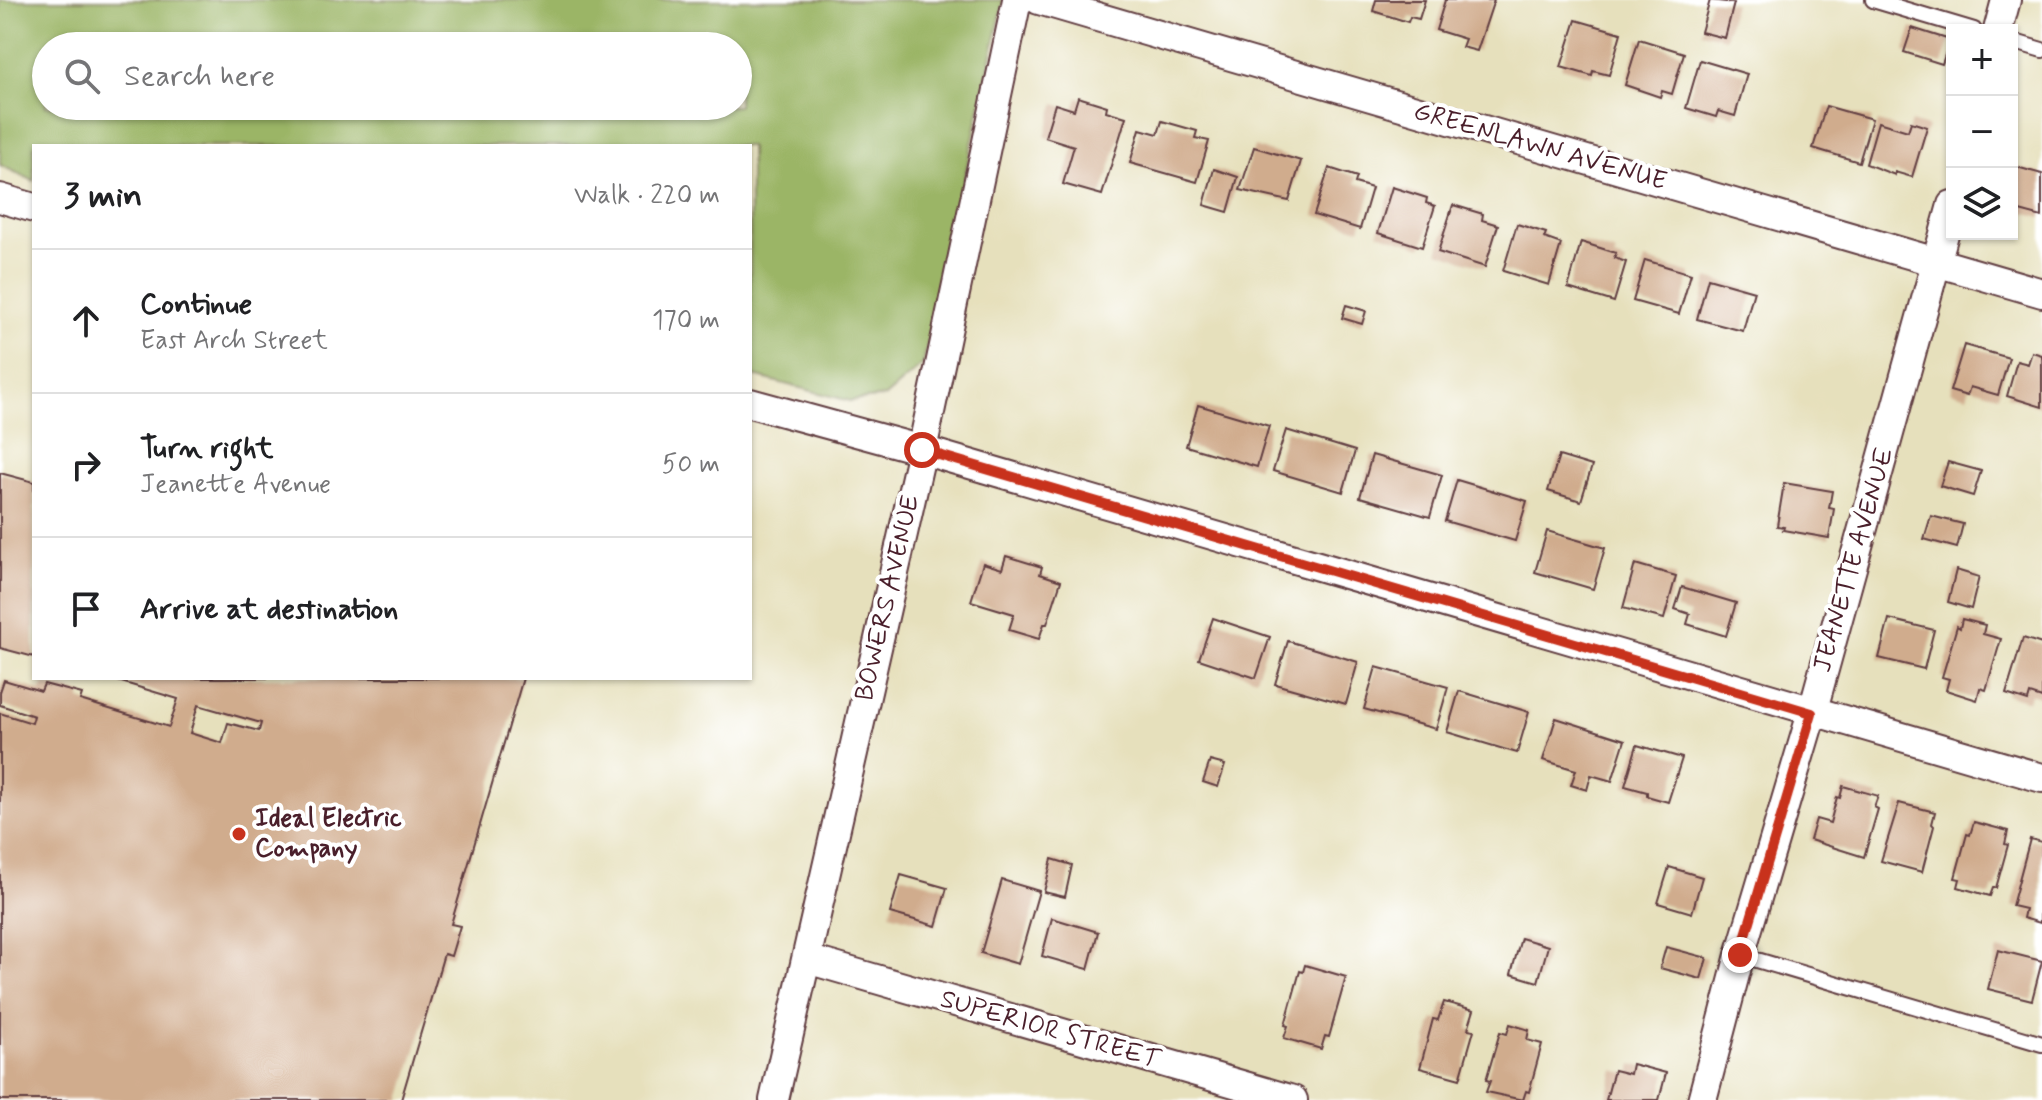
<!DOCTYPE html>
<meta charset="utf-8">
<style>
body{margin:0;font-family:Mynerve,sans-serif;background:#f2f2f2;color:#202124}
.controls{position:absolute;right:24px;top:24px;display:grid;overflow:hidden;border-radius:0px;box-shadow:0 2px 6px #0004}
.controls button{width:72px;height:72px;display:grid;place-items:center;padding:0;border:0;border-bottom:2px solid #e0e0e0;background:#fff;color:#202124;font:40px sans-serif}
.stop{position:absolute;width:24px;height:24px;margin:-18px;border:6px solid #c8321e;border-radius:50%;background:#fff}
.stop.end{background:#c8321e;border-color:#fff;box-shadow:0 2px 8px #0008}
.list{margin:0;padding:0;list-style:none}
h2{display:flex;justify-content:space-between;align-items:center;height:104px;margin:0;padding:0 32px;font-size:34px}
h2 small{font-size:26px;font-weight:400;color:#757577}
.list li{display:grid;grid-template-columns:52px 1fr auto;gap:24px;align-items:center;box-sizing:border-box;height:144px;padding:0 32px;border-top:2px solid #e0e0e0}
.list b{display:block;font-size:30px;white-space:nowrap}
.list p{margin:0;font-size:26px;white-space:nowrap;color:#757577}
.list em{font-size:26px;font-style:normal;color:#757577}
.icon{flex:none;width:44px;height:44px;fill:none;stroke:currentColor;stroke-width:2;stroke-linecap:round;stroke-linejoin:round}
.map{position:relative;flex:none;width:2042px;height:1100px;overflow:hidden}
.search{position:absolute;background:#fff;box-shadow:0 2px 6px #0004;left:32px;top:32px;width:720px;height:88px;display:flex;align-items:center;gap:20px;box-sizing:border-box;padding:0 28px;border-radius:44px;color:#757577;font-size:30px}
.panel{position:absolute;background:#fff;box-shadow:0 2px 6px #0004;left:32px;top:144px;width:720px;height:536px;border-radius:0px}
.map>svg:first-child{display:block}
.forest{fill:#9bb566;stroke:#726a48;stroke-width:2;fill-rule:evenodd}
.building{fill:#d0ac8d;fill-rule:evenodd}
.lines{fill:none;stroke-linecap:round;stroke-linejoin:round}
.lane-casing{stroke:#613c41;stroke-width:18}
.street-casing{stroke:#613c41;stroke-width:32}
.lane{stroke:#fff;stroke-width:14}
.street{stroke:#fff;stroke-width:28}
.route{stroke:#c8321e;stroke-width:10}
.poi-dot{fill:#c8321e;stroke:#fff;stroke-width:3}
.labels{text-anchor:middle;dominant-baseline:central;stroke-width:8;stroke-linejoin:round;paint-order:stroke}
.street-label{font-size:26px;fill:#4a1f2b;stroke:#fff}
.poi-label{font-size:26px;font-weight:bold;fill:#4a1f2b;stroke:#fff;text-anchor:start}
</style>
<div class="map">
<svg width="2042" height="1100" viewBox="0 0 2042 1100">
<rect width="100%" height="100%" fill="#fff"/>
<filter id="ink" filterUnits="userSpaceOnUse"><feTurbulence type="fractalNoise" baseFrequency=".0125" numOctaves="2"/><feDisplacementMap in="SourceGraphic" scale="16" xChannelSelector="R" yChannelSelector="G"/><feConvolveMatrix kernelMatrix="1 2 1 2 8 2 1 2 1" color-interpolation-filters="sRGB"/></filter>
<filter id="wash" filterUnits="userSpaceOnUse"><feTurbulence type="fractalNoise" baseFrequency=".006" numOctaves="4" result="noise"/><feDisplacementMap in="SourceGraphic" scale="32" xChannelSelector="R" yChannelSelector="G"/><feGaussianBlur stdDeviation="1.8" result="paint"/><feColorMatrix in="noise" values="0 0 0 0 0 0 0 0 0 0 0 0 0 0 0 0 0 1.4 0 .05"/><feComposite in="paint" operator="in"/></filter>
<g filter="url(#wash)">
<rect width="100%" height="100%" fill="#e6e0bc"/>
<path class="forest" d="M 0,0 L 1004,0 L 923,364 L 885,397 L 850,401 L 750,375 L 750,146 L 34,146 L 34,181 L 0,165 ZM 46,46 L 738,46 L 738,106 L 46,106 Z"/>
<g id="blocks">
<g class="building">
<polygon points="1376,0 1425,0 1419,19 1410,17 1408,22 1373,11"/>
<polygon points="1445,0 1494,0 1477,51 1462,47 1465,39 1436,30"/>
<polygon points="1710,0 1734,3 1725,38 1701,32"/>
<polygon points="1576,20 1621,33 1609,75 1593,71 1592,76 1561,67"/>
<polygon points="1912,28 1950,40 1942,64 1904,52"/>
<polygon points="1639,39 1684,53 1672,94 1662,91 1660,97 1625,85"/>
<polygon points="1700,60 1747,74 1735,116 1718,111 1716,117 1686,108"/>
<polygon points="1078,97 1107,106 1106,111 1126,117 1102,195 1063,184 1074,146 1045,137 1055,104 1074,110"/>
<polygon points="1826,106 1872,119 1859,162 1813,148"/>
<polygon points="1162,121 1197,131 1195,138 1209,141 1197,182 1130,163 1140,129 1158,134"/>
<polygon points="1878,122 1908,131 1911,122 1927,127 1912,177 1895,172 1895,175 1866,164"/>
<polygon points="1254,147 1301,161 1289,201 1240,190"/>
<polygon points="2013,166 2042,174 2042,217 2012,209"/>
<polygon points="1329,168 1357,177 1355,183 1372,188 1360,229 1314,215"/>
<polygon points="1214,169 1238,177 1228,212 1204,205"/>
<polygon points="1392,187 1427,198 1426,203 1435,206 1422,247 1378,233"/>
<polygon points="1453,205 1483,214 1482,220 1498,225 1485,267 1438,252"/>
<polygon points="1517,224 1546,233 1544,238 1561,244 1549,285 1503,271"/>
<polygon points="1581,242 1616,253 1614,258 1626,262 1614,302 1568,288"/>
<polygon points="1645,260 1691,274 1679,314 1633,301"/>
<polygon points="1708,278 1754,291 1743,331 1697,319"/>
<polygon points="1346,305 1366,311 1362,324 1342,318"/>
<polygon points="1964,345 2009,358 1998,395 1970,387 1967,396 1950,391"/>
<polygon points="2032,352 2042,355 2042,407 2007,396 2017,361 2028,364"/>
<polygon points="1198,405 1269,426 1257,467 1186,446"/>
<polygon points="1286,430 1355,451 1343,492 1273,471"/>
<polygon points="1372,455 1442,475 1430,517 1360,497"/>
<polygon points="1559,456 1592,466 1581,501 1548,491"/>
<polygon points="1948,462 1981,471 1973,496 1940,486"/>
<polygon points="0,473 34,482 34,657 0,648"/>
<polygon points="1457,480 1527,501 1515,541 1445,521"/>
<polygon points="1784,483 1832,491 1829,508 1834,509 1829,538 1783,530 1784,527 1777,526"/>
<polygon points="1931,516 1963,524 1957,548 1924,539"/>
<polygon points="1547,531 1605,548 1593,589 1535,572"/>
<polygon points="1006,556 1042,567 1040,574 1061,581 1047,624 1044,624 1039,639 1009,630 1014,614 971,601 983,563 1002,569"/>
<polygon points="1635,564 1676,576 1664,619 1623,608"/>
<polygon points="1956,570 1979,577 1971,609 1948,602"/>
<polygon points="1682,587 1736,603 1726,636 1687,624 1690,614 1675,609"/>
<polygon points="1213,618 1270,637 1256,678 1199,659"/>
<polygon points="1889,619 1934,630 1924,669 1879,658"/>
<polygon points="1962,619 1985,625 1983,634 2001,639 1986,690 1980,688 1977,700 1946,690 1949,679 1942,677 1957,626 1960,628"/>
<polygon points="2023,638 2042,644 2042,698 2030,694 2028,701 2006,694"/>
<polygon points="1288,641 1358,662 1346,704 1275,684"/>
<polygon points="1376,667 1448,687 1436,729 1364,709"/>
<path d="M 108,678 L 523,678 L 451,924 L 460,926 L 451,956 L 444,954 L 401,1100 L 0,1100 L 0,713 L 32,723 L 34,716 L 0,705 L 0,692 L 4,680 L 41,691 L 44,684 L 82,694 L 80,700 L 169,727 L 178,699 ZM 198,705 L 261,723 L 259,731 L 228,723 L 222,743 L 190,733 Z"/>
<polygon points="1459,691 1529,712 1517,753 1447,732"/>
<polygon points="1556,718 1625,740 1612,781 1591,775 1587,790 1571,785 1576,770 1543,760"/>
<polygon points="1637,745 1682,758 1668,802 1647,796 1647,792 1625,786"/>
<polygon points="1210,761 1225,765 1218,787 1203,782"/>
<polygon points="1843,786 1878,796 1874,807 1878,809 1864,857 1810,840 1816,819 1830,823 1837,797 1840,798"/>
<polygon points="1899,803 1935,812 1932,824 1934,826 1922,872 1881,861"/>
<polygon points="1974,822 2008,831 2005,844 2008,845 1996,888 1993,888 1990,896 1958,887 1960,879 1955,878 1967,834 1970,835"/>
<polygon points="2030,839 2042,842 2040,923 2023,918 2025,909 2012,906"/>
<polygon points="1052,859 1072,865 1065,897 1044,892"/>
<polygon points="1669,867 1702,877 1692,913 1658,903"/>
<polygon points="901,875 947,888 936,926 890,913"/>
<polygon points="1002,880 1039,891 1018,964 981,953"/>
<polygon points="1052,918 1098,932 1088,969 1042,956"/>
<polygon points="1521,938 1548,946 1538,982 1511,974"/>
<polygon points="1666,947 1707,958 1701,979 1660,968"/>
<polygon points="1998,950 2042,961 2032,1000 1988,989"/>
<polygon points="1305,965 1346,977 1329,1037 1325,1036 1321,1049 1284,1038 1288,1026 1285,1025 1300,971 1303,972"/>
<polygon points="1444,1002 1474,1010 1468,1029 1474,1030 1460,1079 1420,1068 1433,1019 1438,1020"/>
<polygon points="1510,1024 1529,1030 1527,1040 1542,1044 1529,1092 1526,1091 1523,1100 1486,1092 1490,1081 1486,1080 1500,1032 1507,1034"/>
<polygon points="1632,1064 1666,1073 1659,1100 1606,1100 1614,1070 1630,1074"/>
</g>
</g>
</g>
<g filter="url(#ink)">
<use href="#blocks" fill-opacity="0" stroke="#613c41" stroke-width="2"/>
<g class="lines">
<defs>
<g id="lane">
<polyline points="1873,0 1974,30"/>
<polyline points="2012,41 2042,50"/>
<polyline points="1740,955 2042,1044"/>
</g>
<g id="street">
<polyline points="1039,0 2042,293"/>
<polyline points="1998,30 2006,0"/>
<polyline points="0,198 34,208"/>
<polyline points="750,403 922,450 2042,778"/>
<polyline points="807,959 1293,1100"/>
<polyline points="774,1100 922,450 1017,0"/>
<polyline points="1702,1100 1740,955 1812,713 1952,205"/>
</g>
</defs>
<use href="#lane" class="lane-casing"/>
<use href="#street" class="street-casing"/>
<use href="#lane" class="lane"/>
<use href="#street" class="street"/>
</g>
</g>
<g class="lines" filter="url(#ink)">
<polyline class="route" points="922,450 1812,713 1740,955"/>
</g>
<circle class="poi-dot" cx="239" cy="834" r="8"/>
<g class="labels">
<g class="street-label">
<text transform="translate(1540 147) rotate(16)">GREENLAWN AVENUE</text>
<text transform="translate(1854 560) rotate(-74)">JEANETTE AVENUE</text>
<text transform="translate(888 598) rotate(-77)">BOWERS AVENUE</text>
<text transform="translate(1050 1030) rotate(16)">SUPERIOR STREET</text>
</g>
<g class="poi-label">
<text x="255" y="819">Ideal Electric<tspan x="255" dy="30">Company</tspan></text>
</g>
</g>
</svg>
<div class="controls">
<button>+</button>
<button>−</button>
<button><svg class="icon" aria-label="layers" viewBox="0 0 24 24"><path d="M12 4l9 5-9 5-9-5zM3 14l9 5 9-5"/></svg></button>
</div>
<div class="stop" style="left:922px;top:450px"></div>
<div class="stop end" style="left:1740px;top:955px"></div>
<div class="search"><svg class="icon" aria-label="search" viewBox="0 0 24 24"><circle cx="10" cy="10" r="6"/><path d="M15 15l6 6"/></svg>Search here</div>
<section class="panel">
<h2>3 min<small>Walk · 220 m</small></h2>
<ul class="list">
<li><svg class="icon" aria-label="ahead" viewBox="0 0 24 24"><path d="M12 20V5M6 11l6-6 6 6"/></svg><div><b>Continue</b><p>East Arch Street</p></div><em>170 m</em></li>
<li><svg class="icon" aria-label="right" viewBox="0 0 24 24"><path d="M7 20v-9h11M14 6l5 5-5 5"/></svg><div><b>Turn right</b><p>Jeanette Avenue</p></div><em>50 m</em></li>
<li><svg class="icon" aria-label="arrive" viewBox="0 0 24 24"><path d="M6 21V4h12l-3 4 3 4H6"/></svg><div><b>Arrive at destination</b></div></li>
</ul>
</section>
</div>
